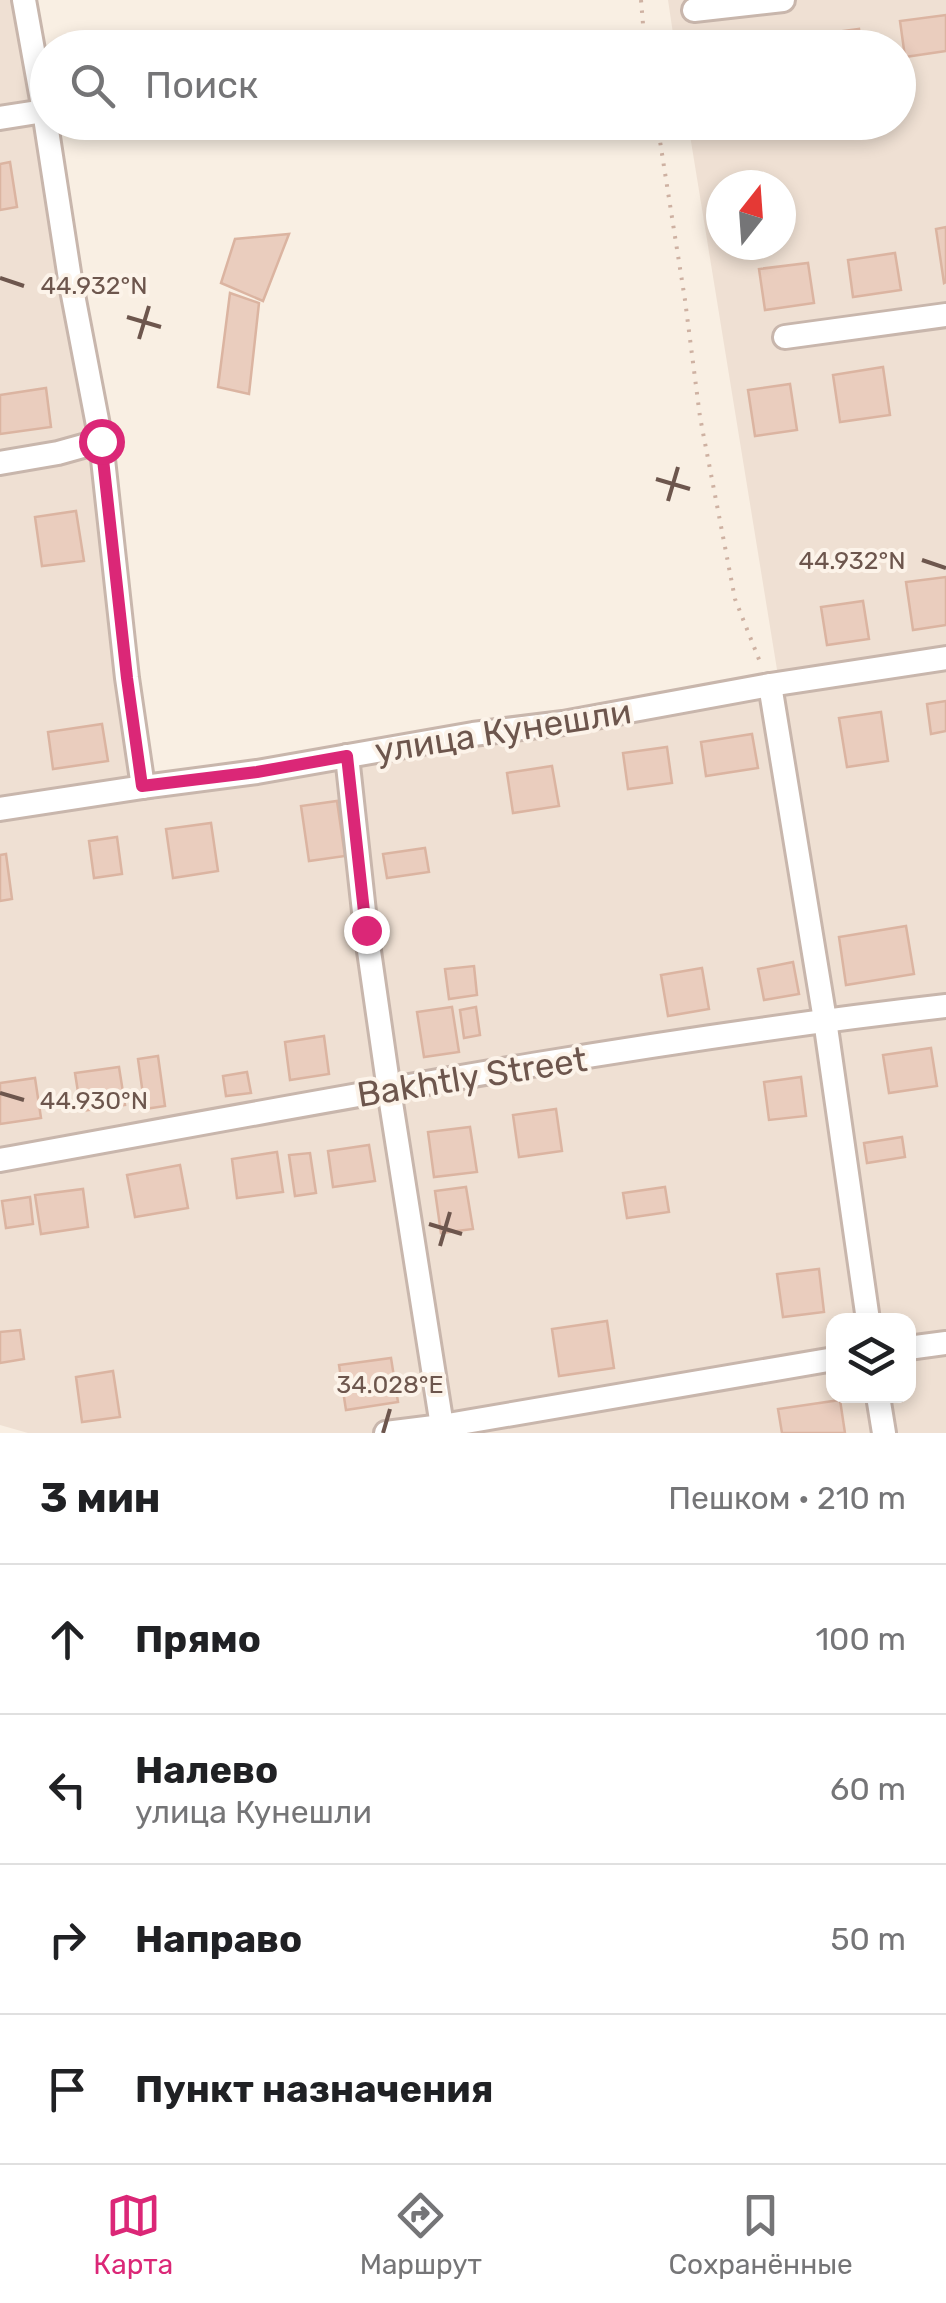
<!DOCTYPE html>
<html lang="ru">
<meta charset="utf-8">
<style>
body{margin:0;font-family:Rubik,sans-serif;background:#f2f2f2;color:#202124}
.controls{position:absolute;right:30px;bottom:30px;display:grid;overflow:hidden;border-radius:20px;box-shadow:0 5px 15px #0003}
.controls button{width:90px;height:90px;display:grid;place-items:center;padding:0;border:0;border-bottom:2px solid #e0e0e0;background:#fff;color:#202124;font:50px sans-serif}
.compass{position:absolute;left:706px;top:170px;width:90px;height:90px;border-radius:50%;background:#fff;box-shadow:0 5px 15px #0003;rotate:17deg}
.stop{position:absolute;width:30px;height:30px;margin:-22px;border:8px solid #db2777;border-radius:50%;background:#fff}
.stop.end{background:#db2777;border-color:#fff;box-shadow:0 2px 10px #0008}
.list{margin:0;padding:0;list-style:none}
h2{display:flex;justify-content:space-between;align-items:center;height:130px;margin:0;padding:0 40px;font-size:42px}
h2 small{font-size:32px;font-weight:400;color:#757577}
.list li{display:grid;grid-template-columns:65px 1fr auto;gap:30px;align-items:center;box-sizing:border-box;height:150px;padding:0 40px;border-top:2px solid #e0e0e0}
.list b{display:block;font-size:38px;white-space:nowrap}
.list p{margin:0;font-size:32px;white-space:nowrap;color:#757577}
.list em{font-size:32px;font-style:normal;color:#757577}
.icon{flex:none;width:55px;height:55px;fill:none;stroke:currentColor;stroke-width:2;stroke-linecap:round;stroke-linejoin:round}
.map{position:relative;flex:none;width:946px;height:1433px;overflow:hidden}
.search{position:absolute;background:#fff;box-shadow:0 5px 15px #0003;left:30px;right:30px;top:30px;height:110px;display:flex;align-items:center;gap:25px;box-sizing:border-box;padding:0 35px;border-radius:55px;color:#757577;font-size:38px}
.sheet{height:730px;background:#fff}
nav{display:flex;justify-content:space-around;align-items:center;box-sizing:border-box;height:140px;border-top:2px solid #e0e0e0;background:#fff;font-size:28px;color:#757577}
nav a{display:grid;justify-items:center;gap:5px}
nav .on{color:#db2777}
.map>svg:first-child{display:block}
.residential{fill:#efe0d3;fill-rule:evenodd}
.building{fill:#eacdbe;stroke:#dbb4a1;stroke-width:2.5}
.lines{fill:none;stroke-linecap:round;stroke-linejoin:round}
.minor-casing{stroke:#c8b6ac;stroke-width:28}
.path{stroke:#ceb1a2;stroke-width:4;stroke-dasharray:2.5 8;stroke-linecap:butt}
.minor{stroke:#fff;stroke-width:22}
.route{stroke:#db2777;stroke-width:12}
.ticks{fill:none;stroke:#6d564d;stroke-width:4}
.labels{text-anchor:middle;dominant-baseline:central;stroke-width:8;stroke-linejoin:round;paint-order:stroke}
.street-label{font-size:35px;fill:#6d564d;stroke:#fcf3e9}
.ticks-label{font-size:25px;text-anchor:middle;fill:#6d564d;stroke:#fcf3e9;stroke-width:8;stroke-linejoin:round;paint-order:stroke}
</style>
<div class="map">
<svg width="946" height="1433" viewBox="0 0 946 1433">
<rect width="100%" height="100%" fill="#f9efe3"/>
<path class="residential" d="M 0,0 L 19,0 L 154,800 L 780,688 L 688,123 L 898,122 L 898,48 L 675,47 L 668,0 L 946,0 L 946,1433 L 28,1433 L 0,1425 ZM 721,185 L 781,185 L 781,245 L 721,245 ZM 834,1320 L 908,1320 L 908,1396 L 834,1396 Z"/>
<g class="building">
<polygon points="946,15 946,51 905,57 900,21"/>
<polygon points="859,29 862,48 823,48 821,34"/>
<polygon points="10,162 17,207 0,210 0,164"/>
<polygon points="946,227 946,282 944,283 936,229"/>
<polygon points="289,234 263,301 221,283 235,239"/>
<polygon points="895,253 901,290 853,297 848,260"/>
<polygon points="808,263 814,303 765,310 759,269"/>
<polygon points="230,293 259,303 249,394 218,387"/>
<polygon points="883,367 890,415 840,422 833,375"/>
<polygon points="790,384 797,430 755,436 748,390"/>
<polygon points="46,388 51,427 0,434 0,395"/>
<polygon points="76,511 84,561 42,566 35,517"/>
<polygon points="946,577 946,625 913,630 906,582"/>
<polygon points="863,601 869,639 827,645 821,607"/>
<polygon points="946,701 946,731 931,734 927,704"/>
<polygon points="881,712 888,761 847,767 839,718"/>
<polygon points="102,724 108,761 53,769 48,732"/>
<polygon points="752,734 758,768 706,776 701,742"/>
<polygon points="667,747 672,783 628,789 623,753"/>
<polygon points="552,766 559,806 513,813 507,773"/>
<polygon points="337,801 345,856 309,861 301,806"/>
<polygon points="211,823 218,871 173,878 166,829"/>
<polygon points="117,837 122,874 94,878 89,841"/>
<polygon points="425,848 429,872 387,878 383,854"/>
<polygon points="6,854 12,899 0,901 0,855"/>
<polygon points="906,926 914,974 846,985 839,937"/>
<polygon points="793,962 799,994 764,1000 758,969"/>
<polygon points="474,966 477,995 449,999 445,969"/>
<polygon points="702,968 709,1009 668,1016 661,975"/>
<polygon points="452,1007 459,1052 424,1057 417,1012"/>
<polygon points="476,1007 480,1035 464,1038 460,1010"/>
<polygon points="324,1036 329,1074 290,1080 285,1042"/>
<polygon points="931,1048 937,1086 889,1093 883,1055"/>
<polygon points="158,1056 165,1106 145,1109 138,1059"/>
<polygon points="119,1067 125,1105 81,1111 75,1073"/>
<polygon points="247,1072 251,1093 226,1096 223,1076"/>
<polygon points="801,1077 806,1116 769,1120 764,1082"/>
<polygon points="35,1078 41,1118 0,1124 0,1083"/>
<polygon points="556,1109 562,1151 519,1157 513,1115"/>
<polygon points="470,1127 477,1172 434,1177 428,1132"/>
<polygon points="902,1137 905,1157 867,1163 864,1143"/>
<polygon points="369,1145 375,1181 333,1187 328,1151"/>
<polygon points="277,1152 283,1192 237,1198 232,1159"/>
<polygon points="310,1153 316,1193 295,1196 289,1155"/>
<polygon points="180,1165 188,1208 135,1217 127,1175"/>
<polygon points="466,1187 473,1229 441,1233 435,1191"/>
<polygon points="665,1187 669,1212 627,1218 623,1193"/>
<polygon points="83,1189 88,1227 41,1234 35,1195"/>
<polygon points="30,1197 33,1224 6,1228 2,1201"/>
<polygon points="819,1269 824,1312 783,1317 777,1274"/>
<polygon points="607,1321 614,1368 559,1376 552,1329"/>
<polygon points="20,1330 24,1359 0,1363 0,1332"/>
<polygon points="391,1358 398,1402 346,1410 339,1365"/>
<polygon points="113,1371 120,1417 82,1422 76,1377"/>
<polygon points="840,1400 845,1433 782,1433 778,1409"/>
</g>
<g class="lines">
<defs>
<g id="minor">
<polyline points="24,0 44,111 70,279 101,441 127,678 143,787"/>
<polyline points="694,10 783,0"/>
<polyline points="0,118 44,111"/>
<polyline points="785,337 946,315"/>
<polyline points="0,463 58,453 101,441"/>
<polyline points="770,685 825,1020 868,1320"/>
<polyline points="347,756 366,930 389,1090 442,1426"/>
<polyline points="0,809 143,787 257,772 473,734 563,723 770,685 946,658"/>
<path d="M 0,1160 C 314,1103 629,1042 946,1006"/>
<polyline points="908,1348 946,1343"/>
<polyline points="878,1396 884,1433"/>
<polyline points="386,1433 442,1426 834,1359"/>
</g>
</defs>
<use href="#minor" class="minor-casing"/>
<g class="path">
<polyline points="641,0 645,48"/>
<polyline points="657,122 685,300 700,417 735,599 760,662"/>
</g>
<use href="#minor" class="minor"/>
</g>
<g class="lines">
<polyline class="route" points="101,441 127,678 142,786 257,772 347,756 366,930"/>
</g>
<path class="ticks" d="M 0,278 L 24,286M 127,317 L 161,327M 139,339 L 149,306M 656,479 L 690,489M 668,501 L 678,467M 922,560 L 946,568M 0,1093 L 24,1100M 429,1224 L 462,1234M 440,1246 L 450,1212M 383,1433 L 390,1409"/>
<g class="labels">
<g class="street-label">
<text transform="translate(503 731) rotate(-9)">улица Кунешли</text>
<text transform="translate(472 1077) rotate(-9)">Bakhtly Street</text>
</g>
</g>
<g class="ticks-label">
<text x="94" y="294">44.932°N</text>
<text x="852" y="569">44.932°N</text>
<text x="94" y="1109">44.930°N</text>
<text x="390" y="1393">34.028°E</text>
</g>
</svg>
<div class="controls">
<button><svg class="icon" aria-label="layers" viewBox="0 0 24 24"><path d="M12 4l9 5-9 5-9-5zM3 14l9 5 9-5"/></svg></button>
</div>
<svg class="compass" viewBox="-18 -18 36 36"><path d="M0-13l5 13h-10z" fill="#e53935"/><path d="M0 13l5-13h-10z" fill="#757577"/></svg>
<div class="stop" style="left:101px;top:441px"></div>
<div class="stop end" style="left:366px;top:930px"></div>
<div class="search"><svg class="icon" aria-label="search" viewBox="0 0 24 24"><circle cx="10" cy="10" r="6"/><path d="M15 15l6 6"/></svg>Поиск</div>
</div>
<section class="sheet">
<h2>3 мин<small>Пешком · 210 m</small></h2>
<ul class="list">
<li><svg class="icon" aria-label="ahead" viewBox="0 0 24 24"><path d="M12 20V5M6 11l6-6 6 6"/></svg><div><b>Прямо</b></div><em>100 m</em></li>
<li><svg class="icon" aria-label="left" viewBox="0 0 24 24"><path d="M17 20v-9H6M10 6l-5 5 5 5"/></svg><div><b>Налево</b><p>улица Кунешли</p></div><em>60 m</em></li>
<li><svg class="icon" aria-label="right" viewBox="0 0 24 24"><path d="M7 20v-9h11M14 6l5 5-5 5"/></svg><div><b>Направо</b></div><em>50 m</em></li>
<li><svg class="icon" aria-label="arrive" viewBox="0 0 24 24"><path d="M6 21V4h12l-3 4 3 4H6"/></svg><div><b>Пункт назначения</b></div></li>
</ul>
</section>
<nav>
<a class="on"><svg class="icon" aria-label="map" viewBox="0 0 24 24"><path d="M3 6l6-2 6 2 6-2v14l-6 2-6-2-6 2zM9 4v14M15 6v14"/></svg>Карта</a>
<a><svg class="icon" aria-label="directions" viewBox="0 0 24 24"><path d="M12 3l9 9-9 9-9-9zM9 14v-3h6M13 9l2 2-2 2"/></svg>Маршрут</a>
<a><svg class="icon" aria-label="saved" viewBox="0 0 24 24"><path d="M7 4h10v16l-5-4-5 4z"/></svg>Сохранённые</a>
</nav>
